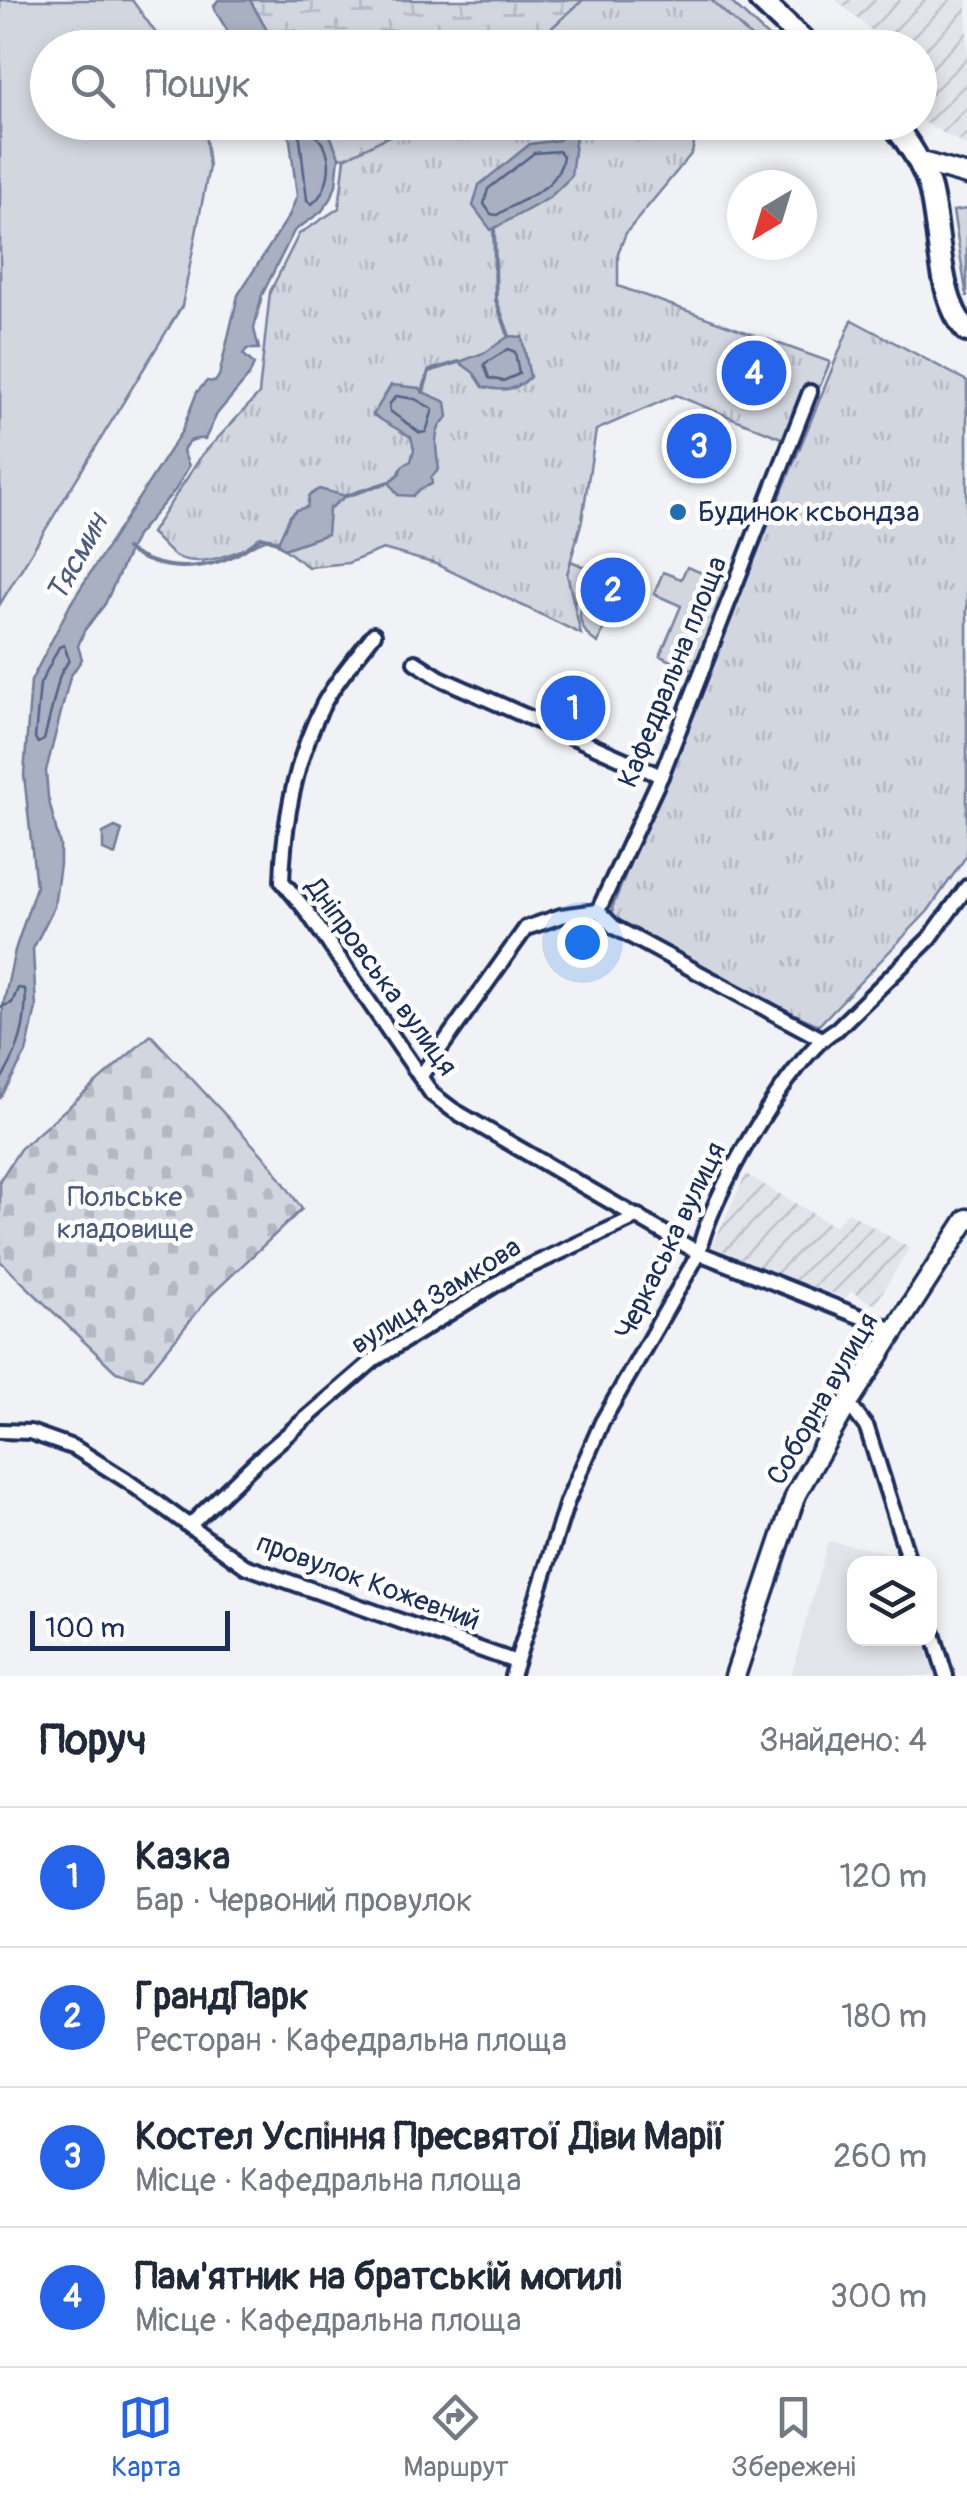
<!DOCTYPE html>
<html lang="uk">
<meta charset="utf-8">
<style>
body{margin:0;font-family:Pangolin,sans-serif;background:#f6f6f7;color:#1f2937}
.controls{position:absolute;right:30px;bottom:30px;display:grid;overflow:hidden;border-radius:20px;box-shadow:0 5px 15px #0003}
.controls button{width:90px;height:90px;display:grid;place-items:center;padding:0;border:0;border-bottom:2px solid #e0e1e3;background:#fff;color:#1f2937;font:50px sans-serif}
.compass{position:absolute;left:727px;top:170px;width:90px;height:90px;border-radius:50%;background:#fff;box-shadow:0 5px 15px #0003;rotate:218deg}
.scale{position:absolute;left:30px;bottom:25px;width:200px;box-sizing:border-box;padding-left:10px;border:5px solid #1b2f5e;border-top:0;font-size:28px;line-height:35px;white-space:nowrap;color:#1b2f5e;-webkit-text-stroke:8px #fff;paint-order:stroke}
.you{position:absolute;left:582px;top:942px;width:35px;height:35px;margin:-25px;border:8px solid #fff;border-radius:50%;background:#1a73e8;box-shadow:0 0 0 15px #1a73e833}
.badge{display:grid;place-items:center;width:65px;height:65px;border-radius:50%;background:#2563eb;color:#fff;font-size:32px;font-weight:700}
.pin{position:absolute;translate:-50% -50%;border:5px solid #fff;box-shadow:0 2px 10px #0006}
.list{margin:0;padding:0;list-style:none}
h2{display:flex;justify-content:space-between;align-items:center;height:130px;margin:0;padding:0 40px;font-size:42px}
h2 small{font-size:32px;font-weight:400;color:#747a83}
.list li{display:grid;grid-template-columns:65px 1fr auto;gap:30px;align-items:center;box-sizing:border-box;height:140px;padding:0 40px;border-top:2px solid #e0e1e3}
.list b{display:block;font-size:38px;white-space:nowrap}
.list p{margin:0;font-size:32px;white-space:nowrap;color:#747a83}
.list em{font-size:32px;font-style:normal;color:#747a83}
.icon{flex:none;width:55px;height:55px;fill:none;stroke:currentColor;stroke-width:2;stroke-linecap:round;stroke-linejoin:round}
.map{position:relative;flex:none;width:967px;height:1676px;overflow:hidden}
.search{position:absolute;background:#fff;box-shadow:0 5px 15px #0003;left:30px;right:30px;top:30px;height:110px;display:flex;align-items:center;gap:25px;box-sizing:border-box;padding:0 35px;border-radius:55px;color:#747a83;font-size:38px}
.sheet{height:690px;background:#fff}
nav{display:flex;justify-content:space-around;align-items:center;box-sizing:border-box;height:140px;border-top:2px solid #e0e1e3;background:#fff;font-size:28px;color:#747a83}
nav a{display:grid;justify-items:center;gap:5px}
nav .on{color:#2563eb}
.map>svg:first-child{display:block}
.built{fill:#e1e4ea}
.industrial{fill:url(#industrial-furrows)}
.green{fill:#d2d6df;stroke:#76829e;stroke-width:2.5}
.wetland{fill:url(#wetland-marsh);stroke:#76829e;stroke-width:2.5}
.cemetery{fill:url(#cemetery-stones);stroke:#76829e;stroke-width:2.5}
.park{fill:url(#park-tufts);stroke:#76829e;stroke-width:2.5}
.water{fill:#a8b0c2;stroke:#707c9a;stroke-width:2.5}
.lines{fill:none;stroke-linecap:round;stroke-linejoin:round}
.shore{stroke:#536386;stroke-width:2.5}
.stream{stroke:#707c9a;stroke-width:4}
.street-casing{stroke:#1b2f5e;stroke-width:20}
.secondary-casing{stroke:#1b2f5e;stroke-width:25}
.primary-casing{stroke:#1b2f5e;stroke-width:28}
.street{stroke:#fff;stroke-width:12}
.secondary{stroke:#fff;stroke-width:18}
.primary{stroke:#fff;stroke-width:20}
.poi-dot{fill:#1f6fb2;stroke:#fff;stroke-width:4}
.labels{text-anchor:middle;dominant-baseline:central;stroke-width:9;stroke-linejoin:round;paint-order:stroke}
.poi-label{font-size:28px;fill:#1b2f5e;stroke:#fff;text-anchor:start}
.street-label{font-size:28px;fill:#1b2f5e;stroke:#fff}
.park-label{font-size:28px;fill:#49597e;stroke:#fff}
.water-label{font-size:30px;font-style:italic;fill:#4c5c81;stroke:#fff}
</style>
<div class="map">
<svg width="967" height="1676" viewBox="0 0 967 1676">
<defs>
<pattern id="industrial-furrows" width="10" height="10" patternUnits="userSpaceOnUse" patternTransform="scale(2.5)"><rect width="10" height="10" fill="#e1e4ea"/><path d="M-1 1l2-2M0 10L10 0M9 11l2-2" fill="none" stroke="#c0c4cb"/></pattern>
<pattern id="wetland-marsh" width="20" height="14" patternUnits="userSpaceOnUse" patternTransform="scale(2.5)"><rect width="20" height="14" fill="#d2d6df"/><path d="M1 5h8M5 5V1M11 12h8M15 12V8" fill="none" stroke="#b4b8c2"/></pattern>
<pattern id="cemetery-stones" width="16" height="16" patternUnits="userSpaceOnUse" patternTransform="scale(2.5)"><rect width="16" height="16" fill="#d2d6df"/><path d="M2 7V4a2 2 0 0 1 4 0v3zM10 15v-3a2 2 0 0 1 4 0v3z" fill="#b4b8c2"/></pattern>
<pattern id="park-tufts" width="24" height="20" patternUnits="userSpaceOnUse" patternTransform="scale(2.5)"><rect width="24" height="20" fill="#d2d6df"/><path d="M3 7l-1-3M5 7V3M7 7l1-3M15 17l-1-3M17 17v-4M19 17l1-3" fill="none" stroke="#b4b8c2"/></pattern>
</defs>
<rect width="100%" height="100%" fill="#f1f2f5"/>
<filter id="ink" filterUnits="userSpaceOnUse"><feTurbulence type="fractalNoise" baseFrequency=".01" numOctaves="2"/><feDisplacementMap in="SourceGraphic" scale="20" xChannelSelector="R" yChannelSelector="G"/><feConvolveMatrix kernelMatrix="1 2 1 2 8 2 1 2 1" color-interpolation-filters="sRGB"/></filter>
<g filter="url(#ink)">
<polygon class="built" points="828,1541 896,1554 899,1563 854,1564 854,1638 923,1639 935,1676 791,1676"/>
<g class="industrial">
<polygon points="836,0 967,0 967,146 920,120 920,48 891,47"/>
<polygon points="746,1174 834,1226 848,1212 909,1248 875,1305 851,1291 846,1298 783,1276 712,1246"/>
</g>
<g class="green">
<polygon points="0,0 132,0 166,47 48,48 48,122 204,123 209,167 182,306 0,604"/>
<polygon points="629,0 729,0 779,47 659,47"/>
<polygon points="967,209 967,297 953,211"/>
<polygon points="571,561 589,569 574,604 567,574"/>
<polygon points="687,567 735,586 701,674 660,656 681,606 654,594 663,572 681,579"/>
</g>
<g class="wetland">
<polygon points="250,0 583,0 530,48 276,47"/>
<polygon points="317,123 416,123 345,158 339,157 329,133"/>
</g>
<polygon class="cemetery" points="151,1035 270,1163 302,1209 211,1295 143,1379 116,1372 0,1261 0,1180 20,1149"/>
<g class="park">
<polygon points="583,0 711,0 762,47 530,47"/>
<path d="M 416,123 L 706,123 L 697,129 L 692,153 L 626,233 L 618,253 L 618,286 L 830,362 L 796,444 L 676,395 L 596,430 L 582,520 L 567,574 L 581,634 L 436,564 L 383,549 L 348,563 L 308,567 L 270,538 C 244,548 203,571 175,556 C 167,551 159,540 151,533 L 202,455 L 259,394 L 270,292 L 299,234 L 339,208 L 345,158 Z"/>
<polygon points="852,320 967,381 967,855 928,911 819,1025 734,988 622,926 614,918 612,908"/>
<path d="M 581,608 L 600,616 L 598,621 L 605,624 L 598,643 C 586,637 577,621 581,608 Z"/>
</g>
<g class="water">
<polygon points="218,0 250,0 276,47 237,47 216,12 214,6"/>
<path d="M 282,123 L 317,123 L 329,133 L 339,157 L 336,185 L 331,199 L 321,212 L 294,231 L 262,295 L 254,329 L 259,349 L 247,349 L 243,354 L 254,364 L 249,376 L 217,414 L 205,439 C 194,438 187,440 183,451 L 189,466 L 176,489 L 136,536 L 105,604 L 84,631 L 78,646 L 82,659 L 70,677 L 46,771 L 48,797 L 60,845 L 60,864 L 54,907 L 33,949 L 36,1008 L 26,1053 L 0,1099 L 3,1006 L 15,950 L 36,887 L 24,775 L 31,681 L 71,603 L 182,431 L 197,392 L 207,381 L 215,382 L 219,376 L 238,295 L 289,216 L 297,196 L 290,140 Z"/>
<polygon points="570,123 594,123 587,130 579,130 576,134 571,177 549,198 491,230 473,206 479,185 530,144 559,140 569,130"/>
<path d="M 509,336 L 522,337 L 530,377 C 515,392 502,391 483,387 L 474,373 L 459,362 L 486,352 Z"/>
<path d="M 391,385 L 420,388 L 423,392 L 446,402 L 448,417 C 431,429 436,451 439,469 L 431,478 L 432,484 L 420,489 L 413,496 L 398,495 L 389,482 L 399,474 L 402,466 L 411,461 L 414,449 L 411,437 L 373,415 Z"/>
<polygon points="319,489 346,496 329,509 327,534 284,549 278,542 290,516 296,510 307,507 309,496"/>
<polygon points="115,827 122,830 115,855 103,850 103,833"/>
</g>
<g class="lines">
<g class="shore">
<path d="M 293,122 L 300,138 L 307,200 L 312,204 C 328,192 335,161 322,143 C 316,134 311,134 309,122"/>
<path d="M 559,151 L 563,156 C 559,191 523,197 497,215 L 491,214 L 484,204 L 488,189 L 534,153 Z"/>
<polygon points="508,349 515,352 519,374 503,381 489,378 484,364"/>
<polygon points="396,396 415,399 433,409 426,432 420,433 390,411 389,405"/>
<polygon points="64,645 69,660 60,675 44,740 38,743 35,738 40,684 59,647"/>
<path d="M 0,1007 L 12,1003 L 18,988 L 25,989 C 28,1021 18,1055 0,1081"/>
</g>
<g class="stream">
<polyline points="494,230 496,300 509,336"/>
<polyline points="423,392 429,371 459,362"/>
<polyline points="346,496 389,482"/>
<path d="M 126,549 C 168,578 224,570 261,537 L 278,542"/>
</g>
<defs>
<g id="street">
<path d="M 374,634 C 357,657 336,680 323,705 C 295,760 284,820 282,881 L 306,910 L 432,1094 L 453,1110 L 699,1253 L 894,1330"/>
<polyline points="415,662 440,678 661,776"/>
<polyline points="598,911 661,776 810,392"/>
<polyline points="420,1077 526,928 561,916 598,911 614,927 820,1038"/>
<polyline points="848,1403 867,1428 910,1564"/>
<polyline points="0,1431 30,1432 75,1448 126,1480 245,1566 516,1662"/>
<polyline points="189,1526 260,1458 375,1359 511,1275 638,1216"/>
<polyline points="930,1624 946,1676"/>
<path d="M 512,1676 L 567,1502 L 602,1422 L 699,1253 C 706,1203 793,1052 837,1029 L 930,938 L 967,887"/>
</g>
<g id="secondary">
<polyline points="918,161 967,175"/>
<polyline points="735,1676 796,1494 848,1403 967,1219"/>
</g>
<g id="primary">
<polyline points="760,0 811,48"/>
<path d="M 891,122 C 907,140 924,166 930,189 C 941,231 937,298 967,331"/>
</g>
</defs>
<use href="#street" class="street-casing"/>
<use href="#secondary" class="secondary-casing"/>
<use href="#primary" class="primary-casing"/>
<use href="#street" class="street"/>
<use href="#secondary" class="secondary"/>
<use href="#primary" class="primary"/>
</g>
</g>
<circle class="poi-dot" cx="678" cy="512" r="10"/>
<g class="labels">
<g class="poi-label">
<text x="698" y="512">Будинок ксьондза</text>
</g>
<g class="street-label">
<text transform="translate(673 672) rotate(-68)">Кафедральна площа</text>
<text transform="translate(381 977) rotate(54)">Дніпровська вулиця</text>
<text transform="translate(671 1241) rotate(-64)">Черкаська вулиця</text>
<text transform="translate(436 1296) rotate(-32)">вулиця Замкова</text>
<text transform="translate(823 1399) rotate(-60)">Соборна вулиця</text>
<text transform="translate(368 1582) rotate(20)">провулок Кожевний</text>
</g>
<g class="park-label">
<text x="125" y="1197">Польське<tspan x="125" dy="32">кладовище</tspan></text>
</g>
<g class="water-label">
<text transform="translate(77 558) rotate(-61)">Тясмин</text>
</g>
</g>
</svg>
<div class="controls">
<button><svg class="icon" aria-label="layers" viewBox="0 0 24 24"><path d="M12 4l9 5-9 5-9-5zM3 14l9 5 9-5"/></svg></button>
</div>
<svg class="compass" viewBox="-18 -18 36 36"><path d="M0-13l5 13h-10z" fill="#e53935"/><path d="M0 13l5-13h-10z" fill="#747a83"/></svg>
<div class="scale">100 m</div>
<div class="you"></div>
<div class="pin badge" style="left:573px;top:708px">1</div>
<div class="pin badge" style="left:613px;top:590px">2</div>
<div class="pin badge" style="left:699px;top:446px">3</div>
<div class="pin badge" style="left:754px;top:373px">4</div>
<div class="search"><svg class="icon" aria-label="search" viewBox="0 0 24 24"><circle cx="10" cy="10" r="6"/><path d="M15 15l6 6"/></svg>Пошук</div>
</div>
<section class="sheet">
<h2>Поруч<small>Знайдено: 4</small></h2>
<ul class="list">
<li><span class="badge">1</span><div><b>Казка</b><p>Бар · Червоний провулок</p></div><em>120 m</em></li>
<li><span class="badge">2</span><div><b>ГрандПарк</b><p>Ресторан · Кафедральна площа</p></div><em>180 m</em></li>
<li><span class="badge">3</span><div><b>Костел Успіння Пресвятої Діви Марії</b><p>Місце · Кафедральна площа</p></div><em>260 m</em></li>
<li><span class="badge">4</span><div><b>Пам'ятник на братській могилі</b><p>Місце · Кафедральна площа</p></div><em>300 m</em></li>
</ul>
</section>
<nav>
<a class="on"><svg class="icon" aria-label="map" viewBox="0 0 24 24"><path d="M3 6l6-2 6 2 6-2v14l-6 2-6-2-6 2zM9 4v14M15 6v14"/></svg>Карта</a>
<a><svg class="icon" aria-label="directions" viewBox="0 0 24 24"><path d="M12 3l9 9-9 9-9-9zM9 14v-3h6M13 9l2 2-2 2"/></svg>Маршрут</a>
<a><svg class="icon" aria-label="saved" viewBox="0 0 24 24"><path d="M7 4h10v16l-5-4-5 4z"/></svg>Збережені</a>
</nav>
